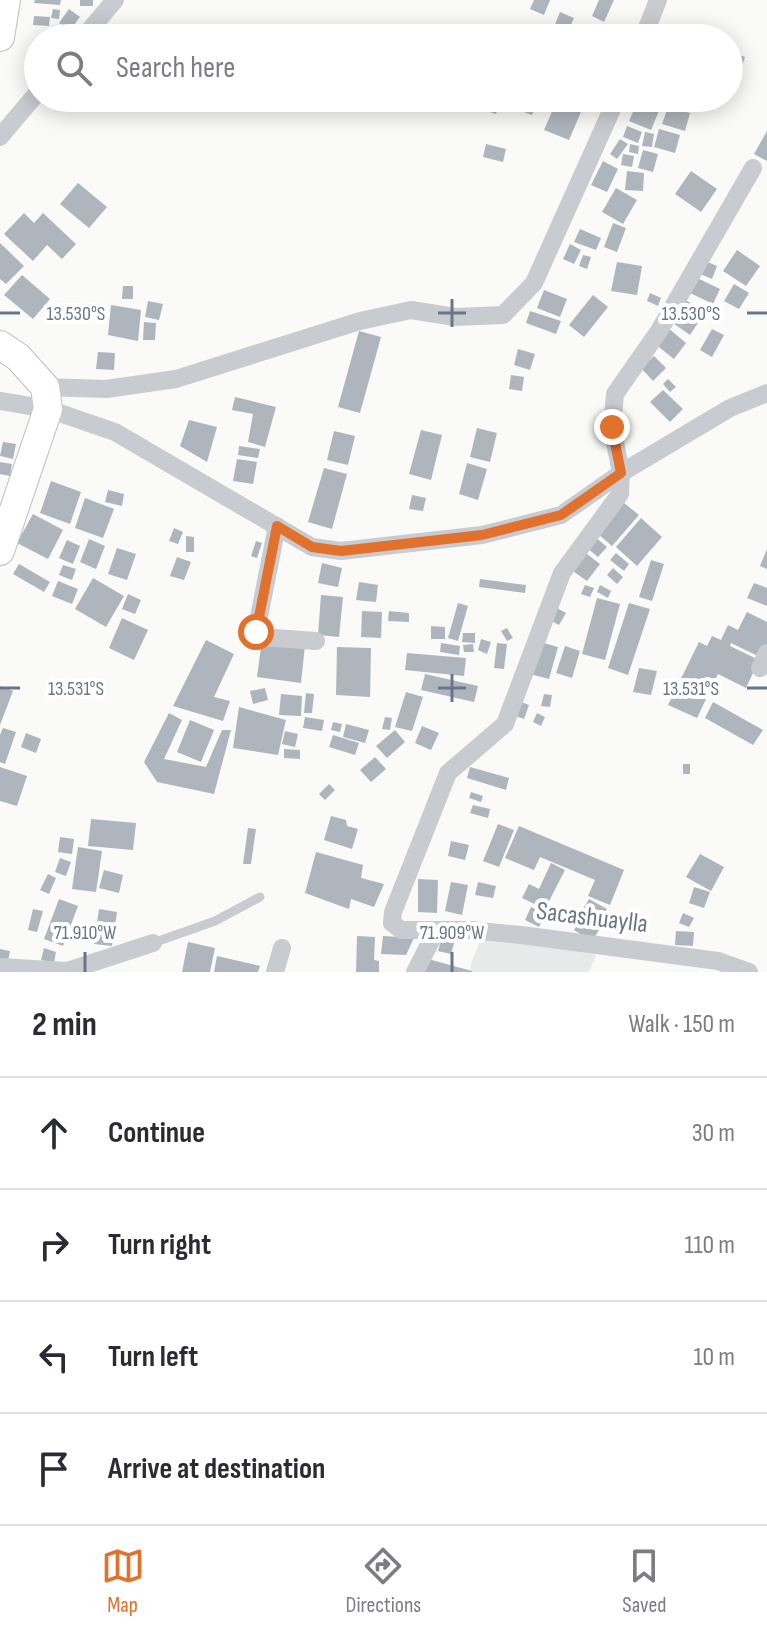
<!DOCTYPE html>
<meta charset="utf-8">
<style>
body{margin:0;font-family:"Sofia Sans Condensed",sans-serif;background:#f7f7f7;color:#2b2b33}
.stop{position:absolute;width:24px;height:24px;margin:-18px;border:6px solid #e3712e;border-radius:50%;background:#fff}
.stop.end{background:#e3712e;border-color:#fff;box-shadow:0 2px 8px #0008}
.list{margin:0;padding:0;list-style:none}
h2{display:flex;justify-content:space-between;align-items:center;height:104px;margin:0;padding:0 32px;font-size:34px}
h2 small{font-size:26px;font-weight:400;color:#7c7c81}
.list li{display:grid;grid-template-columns:52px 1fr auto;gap:24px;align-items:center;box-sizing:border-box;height:112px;padding:0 32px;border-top:2px solid #e1e1e2}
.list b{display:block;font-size:30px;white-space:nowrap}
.list em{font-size:26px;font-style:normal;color:#7c7c81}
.icon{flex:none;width:44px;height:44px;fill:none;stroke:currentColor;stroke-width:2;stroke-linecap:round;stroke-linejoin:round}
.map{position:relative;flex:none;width:767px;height:972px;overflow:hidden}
.search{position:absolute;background:#fff;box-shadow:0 4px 20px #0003;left:24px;right:24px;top:24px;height:88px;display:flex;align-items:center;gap:20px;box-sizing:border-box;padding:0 28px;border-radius:44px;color:#7c7c81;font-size:30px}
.sheet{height:552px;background:#fff}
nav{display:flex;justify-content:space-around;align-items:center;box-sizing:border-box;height:112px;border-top:2px solid #e1e1e2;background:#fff;font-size:22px;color:#7c7c81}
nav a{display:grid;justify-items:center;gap:4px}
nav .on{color:#e3712e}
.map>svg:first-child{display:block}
.built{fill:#e8e9e9}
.building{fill:#afb5bd}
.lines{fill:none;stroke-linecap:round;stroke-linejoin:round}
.primary-casing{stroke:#bbbec3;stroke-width:30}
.lane{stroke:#c8cbcf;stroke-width:9}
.street{stroke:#c8cbcf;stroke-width:18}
.primary{stroke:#fff;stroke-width:28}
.route{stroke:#e3712e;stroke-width:10}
.ticks{fill:none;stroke:#697689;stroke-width:3}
.labels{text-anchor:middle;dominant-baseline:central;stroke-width:8;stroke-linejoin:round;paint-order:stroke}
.street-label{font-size:26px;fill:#697689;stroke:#fff}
.ticks-label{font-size:20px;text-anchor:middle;fill:#697689;stroke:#fff;stroke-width:8;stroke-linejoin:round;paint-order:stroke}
</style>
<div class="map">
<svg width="767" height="972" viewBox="0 0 767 972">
<rect width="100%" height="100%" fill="#fafaf8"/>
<polygon class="built" points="505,935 596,955 589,972 470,972 471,964 482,936 502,943"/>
<g class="building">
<polygon points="35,0 61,0 60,5 34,3"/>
<rect x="80" y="0" width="13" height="6"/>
<polygon points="534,0 550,0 544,15 530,9"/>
<polygon points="599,0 614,0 604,22 592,16"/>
<polygon points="53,9 60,10 59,19 51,18"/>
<polygon points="69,9 80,17 70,30 59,23"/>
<polygon points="560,12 574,18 567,33 554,27"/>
<polygon points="34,16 50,17 49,26 33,25"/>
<polygon points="653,30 673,35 672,38 651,38"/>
<polygon points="729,52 745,57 738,78 729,75"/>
<polygon points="483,98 501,98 496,114 480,109"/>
<polygon points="503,98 539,98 532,115 502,104"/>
<polygon points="558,98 587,98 569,140 544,130"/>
<polygon points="639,98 661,106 651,130 629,121"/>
<polygon points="668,107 690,113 685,131 662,124"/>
<polygon points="627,126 642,132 638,143 623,137"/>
<polygon points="659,129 680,135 675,153 654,147"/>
<polygon points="767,131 767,161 754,154"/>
<polygon points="645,132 654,134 652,147 642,146"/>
<polygon points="620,139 628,144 617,159 610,154"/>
<polygon points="486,144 506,149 503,162 483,157"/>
<polygon points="630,144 639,146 638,154 629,152"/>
<polygon points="643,150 658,154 653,172 638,168"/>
<polygon points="623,154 634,156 632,167 621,165"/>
<polygon points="603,161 618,169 607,192 591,185"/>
<polygon points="627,171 644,173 643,191 625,190"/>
<polygon points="691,171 717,189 701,212 675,194"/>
<polygon points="78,183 107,207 89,228 60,204"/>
<polygon points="616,188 637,200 623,224 602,212"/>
<polygon points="24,213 34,223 43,213 76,244 62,259 47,245 33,261 4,234"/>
<polygon points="613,223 626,228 617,252 604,247"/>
<polygon points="580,229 601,238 596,250 574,242"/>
<polygon points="0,243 24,266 6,284 0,279"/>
<polygon points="570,244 581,250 574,264 563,259"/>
<polygon points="737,250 760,266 746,286 723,271"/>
<polygon points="583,255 591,257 587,269 579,266"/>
<polygon points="703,260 717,266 712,279 698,273"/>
<polygon points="617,262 642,266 637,295 611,291"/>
<polygon points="22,275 50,299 33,319 4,295"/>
<polygon points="695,277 720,289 713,304 688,292"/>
<polygon points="734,284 749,293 739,309 724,301"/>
<polygon points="123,286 133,286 133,299 122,299"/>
<polygon points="544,290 567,299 560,317 537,308"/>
<polygon points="650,293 661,298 658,306 647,301"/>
<polygon points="593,295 608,307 584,337 569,325"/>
<polygon points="684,299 705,312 690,335 670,321"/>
<polygon points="148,301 163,304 159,320 145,317"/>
<polygon points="111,305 141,310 138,341 108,335"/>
<polygon points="530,311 561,321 556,334 526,323"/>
<polygon points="144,322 156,323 155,340 143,340"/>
<polygon points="668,328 686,343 674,359 655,344"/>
<polygon points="712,329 724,335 712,357 700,350"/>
<polygon points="359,331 381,337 360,413 338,407"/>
<polygon points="518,349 535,354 530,370 514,365"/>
<polygon points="98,352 115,353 114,370 96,369"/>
<polygon points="654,356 666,368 653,381 641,368"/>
<polygon points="511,375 524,377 522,391 509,389"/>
<polygon points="668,379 676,387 670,392 663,384"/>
<polygon points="663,390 683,409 670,422 650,402"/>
<polygon points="235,397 276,407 265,447 248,442 253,414 232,410"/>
<polygon points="189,420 217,427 207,462 180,446"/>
<polygon points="477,428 497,433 490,462 470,457"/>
<polygon points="421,430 442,435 431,480 409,474"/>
<polygon points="334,431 355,436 348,465 327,460"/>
<polygon points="3,442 16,444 13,459 0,456"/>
<polygon points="239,446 260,449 258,458 238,455"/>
<polygon points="237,459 257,462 253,484 233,481"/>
<polygon points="0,462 12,464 10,476 0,474"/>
<polygon points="467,463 487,469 478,500 459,494"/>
<polygon points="324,468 347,474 332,529 308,522"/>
<polygon points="51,481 81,492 70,524 40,513"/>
<polygon points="108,490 124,494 122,506 105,502"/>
<polygon points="412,495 426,498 423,511 409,509"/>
<polygon points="85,498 114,509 103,538 75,528"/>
<polygon points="624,503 639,515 612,546 597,533"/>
<polygon points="33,514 63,530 48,559 17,543"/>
<polygon points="641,518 662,537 637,566 616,547"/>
<polygon points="174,528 183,532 178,544 169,541"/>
<polygon points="186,536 194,537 194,552 186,552"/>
<polygon points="595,537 607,547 598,557 586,547"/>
<polygon points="89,539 105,546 96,569 80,562"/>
<polygon points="67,540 80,546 73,564 59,558"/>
<polygon points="256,541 262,543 257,558 251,556"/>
<polygon points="117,548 136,554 127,580 108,574"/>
<polygon points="767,549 767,569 760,566"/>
<polygon points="583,551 600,564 587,581 570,569"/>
<polygon points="616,553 629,564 624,571 610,560"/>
<polygon points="177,557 191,562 184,580 170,576"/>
<polygon points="651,560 664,564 652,601 639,597"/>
<polygon points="322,563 342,568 338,587 318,583"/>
<polygon points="19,564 50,582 44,592 13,574"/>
<polygon points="63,565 76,569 72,580 59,575"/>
<polygon points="613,568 623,577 617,584 607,575"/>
<polygon points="93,578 124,596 106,627 75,609"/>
<polygon points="480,579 526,585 525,593 479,587"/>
<polygon points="58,581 78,589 72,604 52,596"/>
<polygon points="359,582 378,585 376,602 356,600"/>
<polygon points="754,583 767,588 767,606 747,598"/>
<polygon points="585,585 594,588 590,597 581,594"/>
<polygon points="600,585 611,591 608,598 597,592"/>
<polygon points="128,594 141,600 135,614 122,609"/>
<polygon points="321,595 343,597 339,637 318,635"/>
<polygon points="597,598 620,604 605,660 582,654"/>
<polygon points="458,603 468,606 458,641 448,638"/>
<polygon points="629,603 650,609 628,675 608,668"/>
<polygon points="555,607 566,613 559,625 548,619"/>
<polygon points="362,611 382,612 381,638 361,637"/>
<polygon points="389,611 409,613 409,622 388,621"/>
<polygon points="747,612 767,622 767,649 762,658 731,643 730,646 759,660 746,688 718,674 697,718 668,705 699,642 707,646 712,636 721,640 728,625 738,630"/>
<polygon points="122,618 148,630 134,660 109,648"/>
<polygon points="431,626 445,627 445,639 431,639"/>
<polygon points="507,628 513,638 507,641 501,631"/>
<polygon points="463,633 475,633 475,643 462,642"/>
<polygon points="262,639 305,645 301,683 257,677"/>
<polygon points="481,639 491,642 487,654 478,650"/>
<polygon points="206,640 234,654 214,697 230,701 223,721 173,706"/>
<polygon points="540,642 558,647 549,679 530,674"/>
<polygon points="441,643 460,646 459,655 440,652"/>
<polygon points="497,643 507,644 504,669 494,668"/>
<polygon points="473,644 474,652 464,652 463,645"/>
<polygon points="565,646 580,651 572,678 556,673"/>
<polygon points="337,647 371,648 370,697 336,695"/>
<polygon points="407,653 466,658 464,676 405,670"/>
<polygon points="639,668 657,671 651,695 633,692"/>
<polygon points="425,674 478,686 474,702 421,690"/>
<polygon points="0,686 13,691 0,725"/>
<polygon points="265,688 268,700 253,704 250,691"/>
<polygon points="406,692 423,697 412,731 395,727"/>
<polygon points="306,693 314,694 312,713 304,713"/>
<polygon points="281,694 302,696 301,716 279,715"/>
<polygon points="544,694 552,695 550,707 541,706"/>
<polygon points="521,702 529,705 524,719 516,716"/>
<polygon points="713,702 763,730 753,745 705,718"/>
<polygon points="239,707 286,720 278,755 233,748"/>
<polygon points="169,713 182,720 164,759 206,767 222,730 231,730 214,794 157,782 144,762"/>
<polygon points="537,713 545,717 541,726 533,722"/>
<polygon points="305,717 324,720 322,731 303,728"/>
<polygon points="385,717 392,718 390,730 382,729"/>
<polygon points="190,720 214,730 201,762 177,752"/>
<polygon points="333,722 342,724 340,732 331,730"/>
<polygon points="346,724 369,730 365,743 343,737"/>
<polygon points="422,726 439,733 431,750 415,743"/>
<polygon points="3,728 16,732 5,764 0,762 0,735"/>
<polygon points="395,730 405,742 387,758 376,746"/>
<polygon points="285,731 298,734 295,747 282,744"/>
<polygon points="26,733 41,739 36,753 21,747"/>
<polygon points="333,735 359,743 355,755 329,747"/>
<polygon points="284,749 300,750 300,759 284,758"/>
<polygon points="375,757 386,769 371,782 360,770"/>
<rect x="683" y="764" width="7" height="10"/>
<polygon points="0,767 27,776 17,806 0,801"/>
<polygon points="470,767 509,778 506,790 467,778"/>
<polygon points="329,784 335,790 325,800 319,794"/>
<polygon points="471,792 483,796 481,802 469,798"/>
<polygon points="473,805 490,809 488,818 470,813"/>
<polygon points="331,816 346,820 347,826 358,829 352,849 324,840"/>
<polygon points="91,819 136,823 133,850 88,846"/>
<polygon points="498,824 514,830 499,867 483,861"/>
<polygon points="519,826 624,870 610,905 588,896 595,880 540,857 534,870 505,858"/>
<polygon points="248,828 256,829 251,864 243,864"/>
<polygon points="60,837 74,839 72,854 58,852"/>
<polygon points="451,841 469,845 465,860 448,856"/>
<polygon points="78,847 102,851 96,892 72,889"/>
<polygon points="316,852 363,865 361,878 384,884 374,907 351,899 349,909 305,893"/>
<polygon points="700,854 724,867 711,891 686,877"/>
<polygon points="60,858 71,862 66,876 55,872"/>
<polygon points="551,863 565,870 545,909 522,898 529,884 539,889"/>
<polygon points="104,870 123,875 119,893 99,888"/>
<polygon points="48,874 56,878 49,894 40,890"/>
<polygon points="418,879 438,880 437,913 418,912"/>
<polygon points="451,882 468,885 462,915 445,911"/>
<polygon points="478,882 496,886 493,898 475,895"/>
<polygon points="694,887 710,892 704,908 689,903"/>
<polygon points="59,899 78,906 63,946 44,939"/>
<polygon points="589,899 607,909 599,923 581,912"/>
<polygon points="531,907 546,914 539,927 525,920"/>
<polygon points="33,909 43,911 37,932 28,930"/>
<polygon points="99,909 117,912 112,946 94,944"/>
<polygon points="683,913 694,918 689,927 679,923"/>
<polygon points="582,916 601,927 592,941 574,930"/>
<polygon points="676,931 694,932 693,946 675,945"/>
<polygon points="357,936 375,937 374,960 379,961 379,972 356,972"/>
<polygon points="383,936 414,938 406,955 381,954"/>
<polygon points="442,937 455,940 451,954 438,951"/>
<polygon points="188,942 215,948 210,972 182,972"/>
<polygon points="44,948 56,952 54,963 41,960"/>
<polygon points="0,949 10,951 8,961 0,960"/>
<polygon points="217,956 260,966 258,972 214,972"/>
<polygon points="428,959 472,971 472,972 423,972"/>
</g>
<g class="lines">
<defs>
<g id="primary">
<polyline points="0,37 6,0"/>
<polyline points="0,345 18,357 45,387 48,409 0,551"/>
</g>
</defs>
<use href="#primary" class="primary-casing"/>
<polyline class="lane" points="153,943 215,921 260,897"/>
<g class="street">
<polyline points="83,38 115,0"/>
<polyline points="643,38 658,0"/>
<polyline points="0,137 38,92"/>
<polyline points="45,387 106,389 176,379 360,321 411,310 455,317 503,315 534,283 617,98"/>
<polyline points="0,401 48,409 115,432 312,547 341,551 482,535 561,515 621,473 730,408 767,393"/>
<polyline points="277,526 256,632 261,637 316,641"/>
<polyline points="760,668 767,653"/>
<polyline points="0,967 67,971 153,943"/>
<polyline points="275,972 282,948"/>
<polyline points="415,972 436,931"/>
<polyline points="749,972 718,961 521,935 470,930 401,930 392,923 393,912 448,773 505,724 562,573 620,494 621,473 612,427 615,394 659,331 753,168"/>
</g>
<use href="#primary" class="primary"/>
</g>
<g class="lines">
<polyline class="route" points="256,632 277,526 312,547 341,551 482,535 561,515 621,473 612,427"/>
</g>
<path class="ticks" d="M 452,299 L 452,327M 0,313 L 20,313M 438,313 L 466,313M 747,313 L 767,313M 452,674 L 452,702M 0,688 L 20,688M 438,688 L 466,688M 747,688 L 767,688M 85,952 L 85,972M 452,952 L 452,972"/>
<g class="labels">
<g class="street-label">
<text transform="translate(592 918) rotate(7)">Sacashuaylla</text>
</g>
</g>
<g class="ticks-label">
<text x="76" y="320">13.530°S</text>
<text x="691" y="320">13.530°S</text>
<text x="76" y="695">13.531°S</text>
<text x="691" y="695">13.531°S</text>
<text x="85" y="939">71.910°W</text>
<text x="452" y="939">71.909°W</text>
</g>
</svg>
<div class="stop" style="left:256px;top:632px"></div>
<div class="stop end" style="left:612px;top:427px"></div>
<div class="search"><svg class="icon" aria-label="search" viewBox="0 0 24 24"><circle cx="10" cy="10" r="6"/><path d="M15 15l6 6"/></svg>Search here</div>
</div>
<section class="sheet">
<h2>2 min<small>Walk · 150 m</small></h2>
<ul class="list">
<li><svg class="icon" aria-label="ahead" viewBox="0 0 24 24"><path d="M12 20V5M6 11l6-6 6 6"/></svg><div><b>Continue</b></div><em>30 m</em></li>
<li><svg class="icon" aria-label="right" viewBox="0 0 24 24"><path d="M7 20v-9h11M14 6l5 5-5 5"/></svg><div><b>Turn right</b></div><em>110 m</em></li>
<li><svg class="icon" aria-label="left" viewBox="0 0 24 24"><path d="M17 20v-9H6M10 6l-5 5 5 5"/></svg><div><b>Turn left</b></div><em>10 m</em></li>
<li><svg class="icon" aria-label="arrive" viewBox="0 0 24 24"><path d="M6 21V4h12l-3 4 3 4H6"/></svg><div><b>Arrive at destination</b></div></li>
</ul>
</section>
<nav>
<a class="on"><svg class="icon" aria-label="map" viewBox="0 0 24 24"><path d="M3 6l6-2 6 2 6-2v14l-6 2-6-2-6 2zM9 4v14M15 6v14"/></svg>Map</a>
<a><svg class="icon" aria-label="directions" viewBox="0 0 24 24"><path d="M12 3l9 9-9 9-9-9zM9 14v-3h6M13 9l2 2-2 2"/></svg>Directions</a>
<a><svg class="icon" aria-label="saved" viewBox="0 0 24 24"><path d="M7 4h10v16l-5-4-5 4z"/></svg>Saved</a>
</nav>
